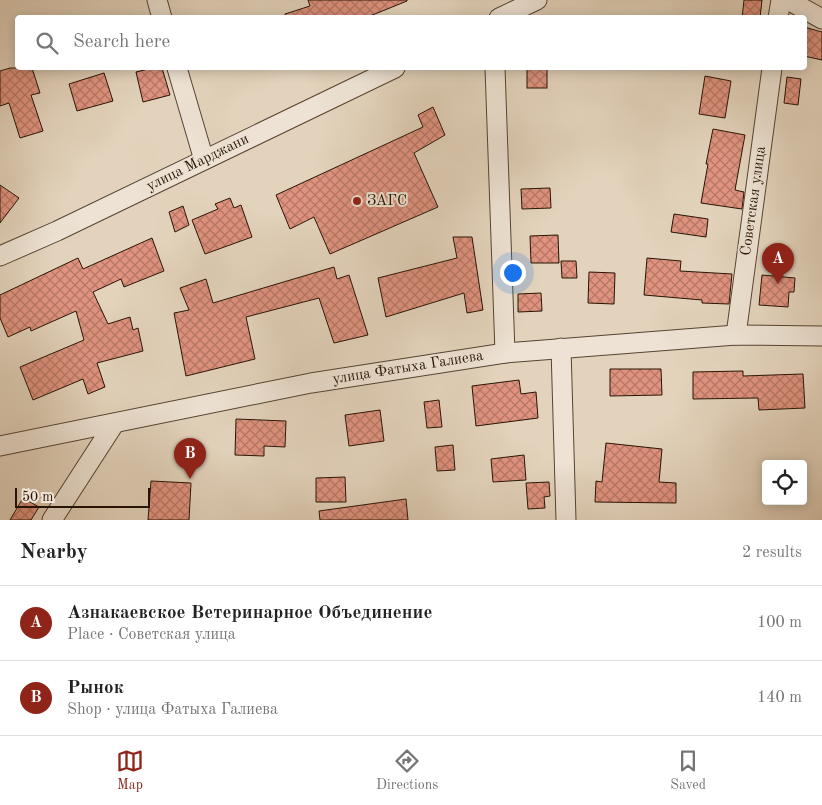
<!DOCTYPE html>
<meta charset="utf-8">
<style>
body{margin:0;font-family:"Old Standard TT",serif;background:#f6f6f6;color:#222}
.controls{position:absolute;right:15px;bottom:15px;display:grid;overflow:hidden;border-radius:5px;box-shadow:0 2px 12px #0003}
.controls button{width:45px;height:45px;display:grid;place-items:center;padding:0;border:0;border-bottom:1px solid #e0e0e0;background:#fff;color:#222;font:25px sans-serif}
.scale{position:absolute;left:15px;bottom:12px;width:135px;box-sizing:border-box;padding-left:5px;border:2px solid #271404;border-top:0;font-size:14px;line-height:18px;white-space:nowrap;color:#271404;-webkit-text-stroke:4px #ede2d3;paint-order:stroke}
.you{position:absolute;left:512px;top:272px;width:18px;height:18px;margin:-12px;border:4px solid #fff;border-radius:50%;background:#1a73e8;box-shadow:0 0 0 8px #1a73e833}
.badge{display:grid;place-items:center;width:32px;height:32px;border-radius:50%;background:#8f2418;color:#fff;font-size:16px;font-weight:700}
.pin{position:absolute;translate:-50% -41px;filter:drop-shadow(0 1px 2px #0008)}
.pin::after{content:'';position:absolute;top:26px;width:18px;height:15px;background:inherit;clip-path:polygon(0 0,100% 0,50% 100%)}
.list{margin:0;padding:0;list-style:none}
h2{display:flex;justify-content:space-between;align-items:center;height:65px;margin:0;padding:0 20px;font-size:21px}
h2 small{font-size:16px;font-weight:400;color:#767676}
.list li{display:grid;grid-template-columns:32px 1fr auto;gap:15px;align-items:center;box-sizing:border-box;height:75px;padding:0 20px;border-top:1px solid #e0e0e0}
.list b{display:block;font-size:19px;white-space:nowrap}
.list p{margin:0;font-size:16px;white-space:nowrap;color:#767676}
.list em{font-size:16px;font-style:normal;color:#767676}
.icon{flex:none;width:28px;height:28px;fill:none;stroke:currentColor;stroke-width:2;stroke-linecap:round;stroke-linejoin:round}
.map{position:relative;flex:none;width:822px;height:520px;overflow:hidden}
.search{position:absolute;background:#fff;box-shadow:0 2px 12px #0003;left:15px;right:15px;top:15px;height:55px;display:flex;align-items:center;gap:12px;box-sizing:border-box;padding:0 18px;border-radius:5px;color:#767676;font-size:19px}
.sheet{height:215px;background:#fff}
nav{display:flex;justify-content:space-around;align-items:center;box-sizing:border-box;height:70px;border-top:1px solid #e0e0e0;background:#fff;font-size:14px;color:#767676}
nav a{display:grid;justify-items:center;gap:2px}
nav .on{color:#8f2418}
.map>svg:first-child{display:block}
.building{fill:url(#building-cross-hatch);stroke:#271404}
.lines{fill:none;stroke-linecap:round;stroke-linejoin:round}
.minor-casing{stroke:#564432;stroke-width:21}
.minor{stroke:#ede2d3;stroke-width:19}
.poi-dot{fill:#8f2418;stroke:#ede2d3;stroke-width:2}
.labels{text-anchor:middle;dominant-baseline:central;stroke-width:4;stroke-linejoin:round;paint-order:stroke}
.street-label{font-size:15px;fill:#271404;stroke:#ede2d3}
.poi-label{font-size:15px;fill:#271404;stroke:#ede2d3;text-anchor:start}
</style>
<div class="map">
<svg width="822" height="520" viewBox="0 0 822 520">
<defs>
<pattern id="building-cross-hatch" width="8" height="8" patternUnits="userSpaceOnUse" patternTransform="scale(1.25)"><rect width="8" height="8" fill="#e0937f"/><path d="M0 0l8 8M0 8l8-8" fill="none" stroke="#b67766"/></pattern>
</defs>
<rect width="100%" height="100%" fill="#e3d3bc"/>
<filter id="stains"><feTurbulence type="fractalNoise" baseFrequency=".004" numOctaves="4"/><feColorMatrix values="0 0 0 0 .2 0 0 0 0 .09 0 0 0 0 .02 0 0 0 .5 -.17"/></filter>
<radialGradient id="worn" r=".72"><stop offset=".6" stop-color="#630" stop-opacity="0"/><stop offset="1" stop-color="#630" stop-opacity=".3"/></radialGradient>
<g class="building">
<polygon points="308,0 407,0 407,1 365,18 285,18 285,14 310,6"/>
<polygon points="744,0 762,0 760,18 742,18"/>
<polygon points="804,27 822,32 822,60 804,56"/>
<polygon points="10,68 32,68 40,93 31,95 43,131 20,138 9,103 0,106 0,71"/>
<polygon points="153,68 162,68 170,95 143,102 136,72"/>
<rect x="527" y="68" width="20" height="20"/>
<polygon points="104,73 113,101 77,111 69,84"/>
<polygon points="705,76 731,81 725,118 699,114"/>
<polygon points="787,77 801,79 798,105 784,103"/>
<polygon points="433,107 445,135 414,153 438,207 330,254 314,217 290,229 276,195 423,127 418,115"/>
<polygon points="713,129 745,135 735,190 744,192 742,209 701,203 708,164 706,164"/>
<polygon points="0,185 19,198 0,223"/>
<polygon points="550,188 551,208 522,209 521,189"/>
<polygon points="230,198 234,208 241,205 252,237 205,254 192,220 218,209 215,204"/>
<polygon points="183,206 189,225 175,232 169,212"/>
<polygon points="674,214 708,219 706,237 671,232"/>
<polygon points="558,235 559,263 531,263 530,236"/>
<polygon points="453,237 472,237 483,310 467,313 464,293 386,317 378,278 457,258"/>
<polygon points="152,238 164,271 124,287 121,279 93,292 108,324 130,317 133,330 138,328 143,351 97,363 105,387 88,394 83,379 33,400 20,367 84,340 76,311 31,331 30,327 8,337 0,318 0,295 78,258 83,269"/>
<polygon points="647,258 681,261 680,271 732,274 729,304 702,303 702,300 644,295"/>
<polygon points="561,261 576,261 577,278 562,278"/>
<polygon points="334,267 337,279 349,275 368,335 334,343 319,298 246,317 255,359 186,376 174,313 189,310 180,288 206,279 213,303"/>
<polygon points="589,272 615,273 614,304 588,303"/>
<polygon points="762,275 795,278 794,292 789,292 788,307 759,305"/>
<polygon points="541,293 542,311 518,312 518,294"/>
<polygon points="610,369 661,369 662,395 610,396"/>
<polygon points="743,371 743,376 803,374 805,408 759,410 758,398 693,399 693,372"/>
<polygon points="519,380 521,394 536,392 538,418 476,426 472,386"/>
<polygon points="439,400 442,427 427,428 424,402"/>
<polygon points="380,410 384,441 349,446 345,415"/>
<polygon points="236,419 286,421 285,447 264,446 264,456 235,455"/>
<polygon points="606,443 662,449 659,482 676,483 676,503 595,502 596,481 602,482"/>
<polygon points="453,445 455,470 437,471 435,447"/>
<polygon points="524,455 526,480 493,482 491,459"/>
<polygon points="345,477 346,502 316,502 316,478"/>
<polygon points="151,481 191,483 189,520 148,520"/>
<polygon points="549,482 550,496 544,497 545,508 528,509 526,483"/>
<polygon points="23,498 39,507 31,520 10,520"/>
<polygon points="406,499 408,520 320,520 319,511"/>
</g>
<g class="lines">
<defs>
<g id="minor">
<polyline points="157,0 162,18"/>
<polyline points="788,0 822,19"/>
<polyline points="499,18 537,0"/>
<polyline points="778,18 781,0"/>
<polyline points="177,68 204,160"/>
<polyline points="495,68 505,353"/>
<polyline points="0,256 57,231 395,68"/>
<polyline points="736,335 772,68"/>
<polyline points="561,348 566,520"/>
<polyline points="0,446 311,383 505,353 736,335 822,336"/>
<polyline points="52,520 114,424"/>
</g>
</defs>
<use href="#minor" class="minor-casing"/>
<use href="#minor" class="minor"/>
</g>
<circle class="poi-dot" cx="357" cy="201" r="5"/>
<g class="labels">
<g class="street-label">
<text transform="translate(198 163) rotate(-26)">улица Марджани</text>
<text transform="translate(754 201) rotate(-82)">Советская улица</text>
<text transform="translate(408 368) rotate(-9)">улица Фатыха Галиева</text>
</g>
<g class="poi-label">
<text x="367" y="201">ЗАГС</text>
</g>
</g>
<rect width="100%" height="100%" filter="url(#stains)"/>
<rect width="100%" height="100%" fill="url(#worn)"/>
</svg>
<div class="controls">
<button><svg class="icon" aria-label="locate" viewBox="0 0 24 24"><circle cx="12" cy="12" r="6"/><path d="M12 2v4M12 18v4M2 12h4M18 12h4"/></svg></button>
</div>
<div class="scale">50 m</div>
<div class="you"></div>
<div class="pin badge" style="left:778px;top:284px">A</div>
<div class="pin badge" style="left:190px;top:479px">B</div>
<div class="search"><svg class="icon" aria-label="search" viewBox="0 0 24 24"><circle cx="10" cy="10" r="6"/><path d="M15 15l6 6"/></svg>Search here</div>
</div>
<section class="sheet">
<h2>Nearby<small>2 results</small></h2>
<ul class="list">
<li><span class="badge">A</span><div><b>Азнакаевское Ветеринарное Объединение</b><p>Place · Советская улица</p></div><em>100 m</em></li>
<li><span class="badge">B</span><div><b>Рынок</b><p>Shop · улица Фатыха Галиева</p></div><em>140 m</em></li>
</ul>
</section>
<nav>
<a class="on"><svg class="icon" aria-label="map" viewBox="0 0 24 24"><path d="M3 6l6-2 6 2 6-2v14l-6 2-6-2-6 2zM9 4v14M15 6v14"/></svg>Map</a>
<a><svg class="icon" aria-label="directions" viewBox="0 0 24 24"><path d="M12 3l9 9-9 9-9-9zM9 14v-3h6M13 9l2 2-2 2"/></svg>Directions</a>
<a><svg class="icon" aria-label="saved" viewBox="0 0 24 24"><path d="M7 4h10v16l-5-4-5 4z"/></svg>Saved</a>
</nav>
